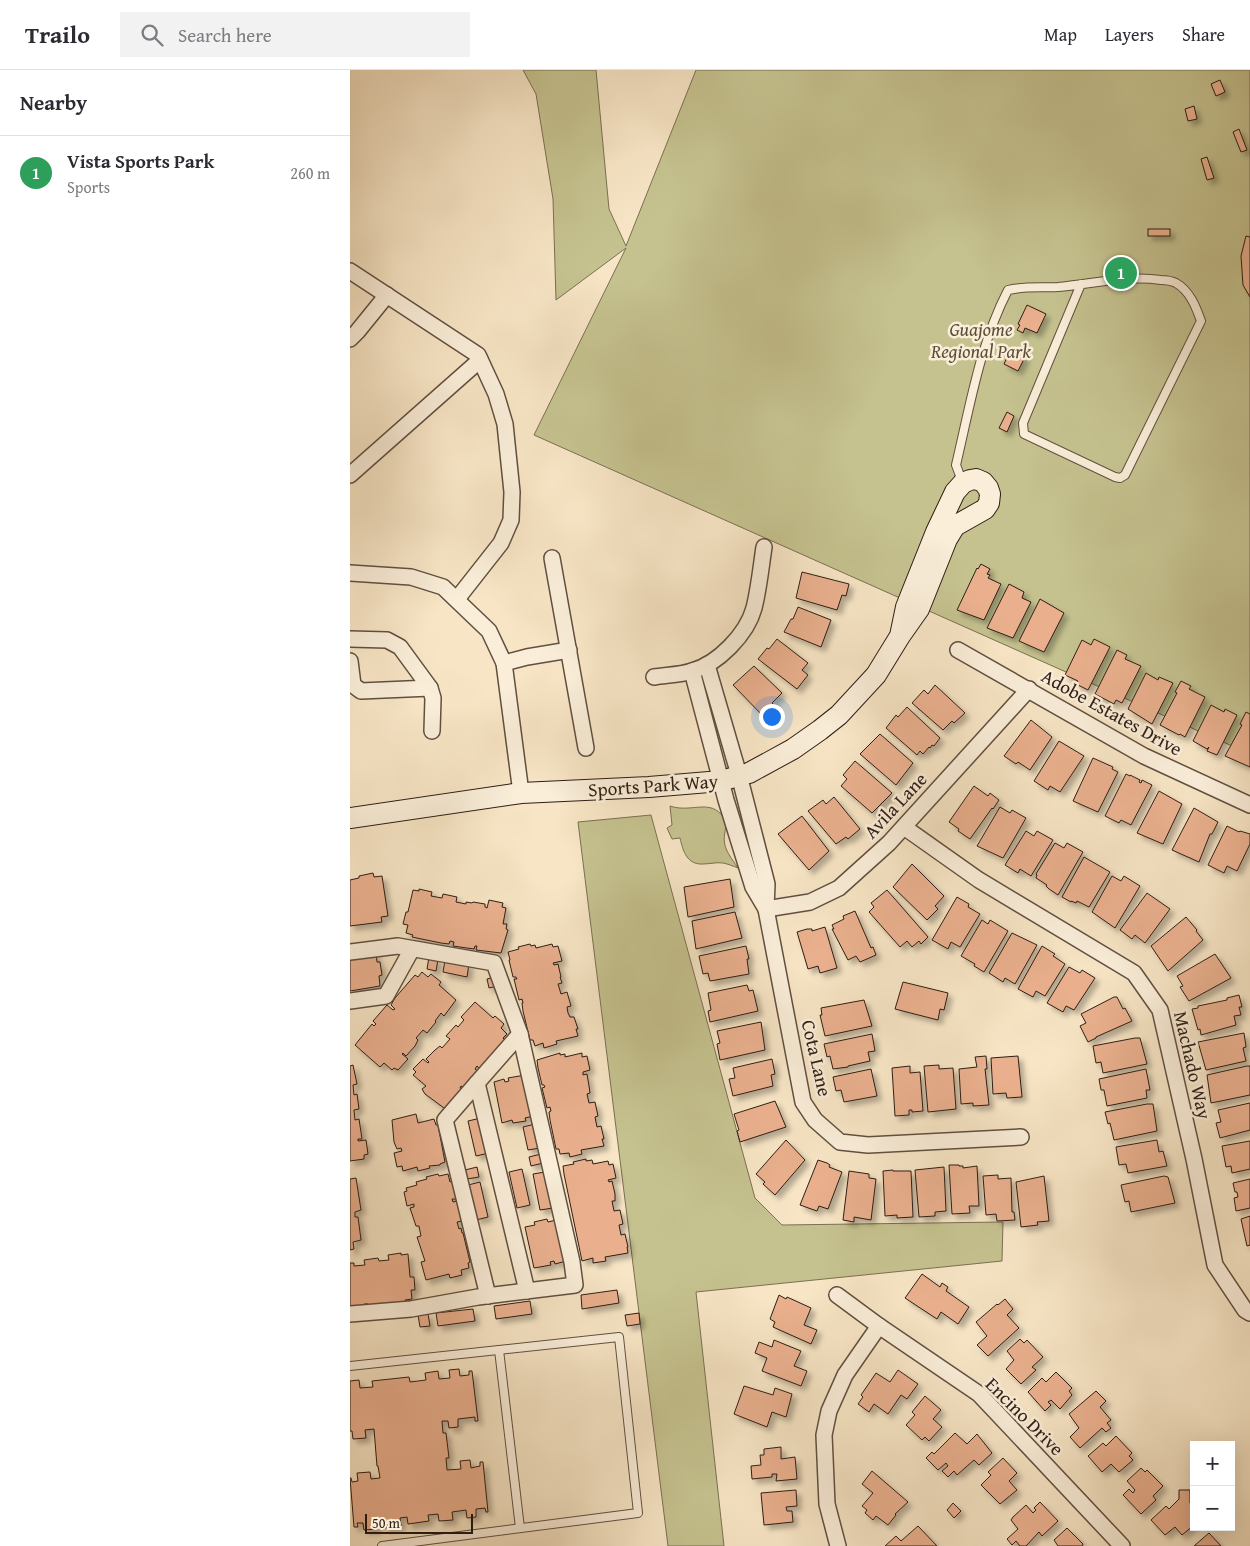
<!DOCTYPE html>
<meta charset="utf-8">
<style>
body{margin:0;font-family:"Gentium Book Plus",serif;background:#f2f2f3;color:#2b2b33}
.controls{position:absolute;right:15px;bottom:15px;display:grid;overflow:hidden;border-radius:0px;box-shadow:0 5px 20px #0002}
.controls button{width:45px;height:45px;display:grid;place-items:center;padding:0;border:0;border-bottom:1px solid #e1e1e2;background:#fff;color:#2b2b33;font:25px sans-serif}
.scale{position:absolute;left:15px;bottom:12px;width:108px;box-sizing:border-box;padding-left:5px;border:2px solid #2f1d14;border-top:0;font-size:14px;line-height:18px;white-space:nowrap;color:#2f1d14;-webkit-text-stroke:4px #faeed9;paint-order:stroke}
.you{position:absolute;left:421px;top:646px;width:18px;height:18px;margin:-12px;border:4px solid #fff;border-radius:50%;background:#1a73e8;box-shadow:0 0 0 8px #1a73e833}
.badge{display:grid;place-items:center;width:32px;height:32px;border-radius:50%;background:#d93025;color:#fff;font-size:16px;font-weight:700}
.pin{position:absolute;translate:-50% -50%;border:2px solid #fff;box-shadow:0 1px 5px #0006}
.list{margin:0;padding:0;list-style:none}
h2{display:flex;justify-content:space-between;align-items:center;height:65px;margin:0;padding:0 20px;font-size:21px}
h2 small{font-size:16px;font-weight:400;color:#7c7c81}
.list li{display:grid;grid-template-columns:32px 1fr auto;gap:15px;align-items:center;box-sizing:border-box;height:75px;padding:0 20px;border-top:1px solid #e1e1e2}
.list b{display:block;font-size:19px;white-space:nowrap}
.list p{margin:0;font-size:16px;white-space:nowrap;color:#7c7c81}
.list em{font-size:16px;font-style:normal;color:#7c7c81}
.icon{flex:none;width:28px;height:28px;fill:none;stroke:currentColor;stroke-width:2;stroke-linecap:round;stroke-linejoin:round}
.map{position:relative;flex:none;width:900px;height:1476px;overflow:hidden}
header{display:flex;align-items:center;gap:30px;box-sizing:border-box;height:70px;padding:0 25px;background:#fff;border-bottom:1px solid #e1e1e2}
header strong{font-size:24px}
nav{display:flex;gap:28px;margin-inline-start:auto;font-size:18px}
.search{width:350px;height:45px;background:#f2f2f3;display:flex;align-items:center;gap:12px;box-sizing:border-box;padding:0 18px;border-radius:0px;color:#7c7c81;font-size:19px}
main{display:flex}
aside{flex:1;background:#fff}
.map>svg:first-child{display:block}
.green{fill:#c5c28f;stroke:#7a7052}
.building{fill:#eab08e;stroke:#2f1d14;filter:url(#shadow)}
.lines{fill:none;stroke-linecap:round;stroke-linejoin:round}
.lane-casing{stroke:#614f40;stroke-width:10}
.street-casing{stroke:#614f40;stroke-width:18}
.secondary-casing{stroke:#2f1d14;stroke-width:22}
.lane{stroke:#faeed9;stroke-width:8}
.street{stroke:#faeed9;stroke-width:15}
.secondary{stroke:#faeed9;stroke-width:20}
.labels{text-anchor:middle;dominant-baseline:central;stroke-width:5;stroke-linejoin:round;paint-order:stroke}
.park-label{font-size:19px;font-style:italic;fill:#5c4f39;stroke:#faeed9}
.street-label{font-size:19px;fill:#2f1d14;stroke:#faeed9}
</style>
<header>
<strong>Trailo</strong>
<div class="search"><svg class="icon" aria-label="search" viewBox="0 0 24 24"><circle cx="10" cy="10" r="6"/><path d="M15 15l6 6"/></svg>Search here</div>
<nav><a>Map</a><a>Layers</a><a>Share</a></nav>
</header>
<main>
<aside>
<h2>Nearby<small></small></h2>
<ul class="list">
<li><span class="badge" style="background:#2e9e5b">1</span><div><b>Vista Sports Park</b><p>Sports</p></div><em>260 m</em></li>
</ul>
</aside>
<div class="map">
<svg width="900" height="1476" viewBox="0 0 900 1476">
<defs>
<filter id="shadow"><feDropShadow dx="4.5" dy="4.5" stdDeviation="2.5" flood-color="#0004"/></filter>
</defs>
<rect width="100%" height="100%" fill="#f7e5c5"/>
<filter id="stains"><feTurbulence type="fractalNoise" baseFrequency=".004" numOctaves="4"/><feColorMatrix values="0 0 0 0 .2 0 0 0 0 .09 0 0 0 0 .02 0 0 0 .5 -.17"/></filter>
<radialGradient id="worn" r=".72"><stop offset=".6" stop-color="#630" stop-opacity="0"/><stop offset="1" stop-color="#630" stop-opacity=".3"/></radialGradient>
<g class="green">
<polygon points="173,0 246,0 259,139 276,176 346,0 900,0 900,684 184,365 276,178 206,230 203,129 186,24"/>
<path d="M 320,736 C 343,744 363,725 377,753 C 371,775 375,779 388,798 C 383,796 378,794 373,793 C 366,792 360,794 353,794 C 337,795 333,781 330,768 L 322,769 L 317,758 L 322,755 Z"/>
<polygon points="301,745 405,1128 432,1155 653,1152 652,1191 346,1222 374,1476 318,1476 228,752"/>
</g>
<g class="building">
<polygon points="870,10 875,22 866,26 861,14"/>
<polygon points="844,36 847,49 838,51 835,39"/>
<polygon points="889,59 897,80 891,82 883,62"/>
<polygon points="857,87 864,108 857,110 851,89"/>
<rect x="798" y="159" width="22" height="7"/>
<polygon points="896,166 900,167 900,227 893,215 891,186"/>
<polygon points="677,235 696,244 687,263 675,258 673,263 667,260 670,255 668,254"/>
<polygon points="661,279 675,287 668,301 654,294"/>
<polygon points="657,342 664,346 657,362 649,358"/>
<polygon points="631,494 640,499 637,504 640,505 638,508 651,514 634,550 607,540 627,498 628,499"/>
<polygon points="452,502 499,514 496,526 492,525 487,540 446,528"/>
<polygon points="659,514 674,522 672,528 681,532 663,568 637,558"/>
<polygon points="690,529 714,543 694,582 669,571"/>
<polygon points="448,537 481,550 471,577 434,562 441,549 443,549"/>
<polygon points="427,569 458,593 452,600 458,605 447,619 408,589 417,578 419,579"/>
<polygon points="744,569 760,577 738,620 726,614 728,611 715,605 732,570 741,575"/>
<polygon points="767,580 777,585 775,589 791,596 772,633 766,630 764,634 745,624"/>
<polygon points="404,596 432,623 422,633 425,636 414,647 383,615"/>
<polygon points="796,603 808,610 809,607 823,613 802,654 778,639"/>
<polygon points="831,611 841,616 839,619 855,627 835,667 830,664 829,665 810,655 827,623 825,622"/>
<polygon points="585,615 615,643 604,653 602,651 593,660 562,633 574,620 578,624"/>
<polygon points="861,635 874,642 875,639 887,645 867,685 857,681 859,677 857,679 843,671"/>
<polygon points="557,637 590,668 584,676 582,675 580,678 579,677 573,684 570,681 567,685 536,658 546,645 548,647"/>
<polygon points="896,642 900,644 900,697 875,686 892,655 890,654"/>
<polygon points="681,650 702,667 680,700 668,692 666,694 654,686"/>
<polygon points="530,664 563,693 546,715 510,684"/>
<polygon points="709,671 734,686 710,722 700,716 698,720 684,711"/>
<polygon points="743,688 763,697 762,699 768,702 748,742 723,731"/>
<polygon points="505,691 542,723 522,743 491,716 497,709 493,705"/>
<polygon points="776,704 780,706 780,705 790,710 789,712 791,713 792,710 802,715 781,755 771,750 769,753 755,746"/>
<polygon points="624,716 638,726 640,723 649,730 643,739 642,738 620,769 608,761 609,759 599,752"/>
<polygon points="809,721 832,734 813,774 787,763"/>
<polygon points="484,727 510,759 498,769 496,767 486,774 458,741 473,730 476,734"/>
<polygon points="650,737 660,743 662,740 676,748 653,788 627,776"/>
<polygon points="844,738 868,752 862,764 860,764 849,792 822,780"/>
<polygon points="452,746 479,781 459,800 428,764"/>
<polygon points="877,756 889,762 890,761 900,764 900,774 887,801 877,796 874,803 858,795"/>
<polygon points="676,761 684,766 687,761 703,770 681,806 670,799 668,803 655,795"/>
<polygon points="705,773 714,778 717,773 733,782 708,825 699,819 696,816 697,815 686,808 687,805 686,804"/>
<polygon points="734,787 760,802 739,837 727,831 726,833 721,831 721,832 712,827"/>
<polygon points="562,794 594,826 585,836 588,839 577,850 543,817"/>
<polygon points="23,803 24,807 32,806 38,846 31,847 32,852 0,856 0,810 9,808 9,806"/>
<polygon points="762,806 771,811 774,806 790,816 765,858 742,842"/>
<polygon points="380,809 384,837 338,847 334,817"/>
<polygon points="69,819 82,822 81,826 92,828 93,824 107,827 106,832 116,834 116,832 122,833 123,832 135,834 135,837 137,838 139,830 153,833 152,837 156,838 153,854 157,854 156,859 158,860 151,883 126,880 127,876 125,876 124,879 103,876 104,872 100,871 99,874 91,873 62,867 63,865 56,863 58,855 53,854 56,842 58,842 63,820 69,821"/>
<polygon points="537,820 578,867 571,874 569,871 562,877 557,871 550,877 519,842 524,837 521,833"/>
<polygon points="797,823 820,839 795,873 785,865 782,869 770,860"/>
<polygon points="607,827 619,834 618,837 630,844 610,877 601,872 598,879 582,870"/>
<polygon points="505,841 521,878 523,877 526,885 510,892 506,886 498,890 482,859 484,859 482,855 494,849 493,846"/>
<polygon points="385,842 392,868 346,879 342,851"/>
<polygon points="836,847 847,860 846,861 853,870 818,901 801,876"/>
<polygon points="632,850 638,854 640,850 658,861 634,902 624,896 625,894 611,886"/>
<polygon points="475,857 487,898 470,903 468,896 458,899 447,862 457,859 462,859 462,861"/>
<polygon points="662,863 687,875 665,914 655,908 653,912 639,903"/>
<polygon points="180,874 181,876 185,875 186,878 202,874 203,877 208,876 212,891 203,893 204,895 208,894 211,907 210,907 212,913 208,914 211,924 217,922 221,936 217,937 218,943 220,947 224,947 228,959 226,959 228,966 206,971 207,974 194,978 193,973 185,976 183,970 180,970 173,941 172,933 173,933 172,929 169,930 164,909 167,909 166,907 163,907 159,890 160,890 158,882 169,879 168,877"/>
<polygon points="396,876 399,889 397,889 399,904 360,911 358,903 353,904 349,886"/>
<polygon points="692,876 705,884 703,886 715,894 695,926 686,921 683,927 668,919"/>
<polygon points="26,883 27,892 30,892 32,905 29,906 30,916 0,921 0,885"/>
<polygon points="865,884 881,908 839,931 830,917 833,916 827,906"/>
<polygon points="79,887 88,889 86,901 77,899"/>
<polygon points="95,890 119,894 117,907 93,902"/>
<polygon points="719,897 730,903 732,900 745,908 724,940 716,936 713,942 697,933"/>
<polygon points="72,902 78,907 81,904 91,912 89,915 106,930 94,946 91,943 85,951 86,952 77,963 73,960 66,968 68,970 65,976 56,986 53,983 52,984 58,989 48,1000 44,998 42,1000 34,993 30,997 5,975 22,954 24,956 26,954 23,951 37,935 43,940 45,939 41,935 45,928 65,905 68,907"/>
<polygon points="148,906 151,915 139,918 137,909"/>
<polygon points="553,912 598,923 594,940 590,939 588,950 545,939"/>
<polygon points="397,915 399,921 403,920 408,941 360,952 358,941 361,940 358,923"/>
<polygon points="889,925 892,937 889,937 891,945 884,946 886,955 851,965 850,959 848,960 842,939 848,938 848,936 877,930 877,928"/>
<polygon points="764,927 767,927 773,939 775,938 782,951 746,967 746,968 738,972 730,956 736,953 731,944"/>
<polygon points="514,930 522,956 475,966 470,945 472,945 471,938"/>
<polygon points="125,932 143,948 145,946 154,954 151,958 157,964 153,968 155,970 135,993 129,998 127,996 125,999 129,1002 114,1018 111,1016 110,1018 112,1020 94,1038 75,1024 72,1019 76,1016 63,1005 66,1002 63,999 73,989 78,993 79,992 76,989 85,980 90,976 92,978 100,969 96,966 106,955 108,957 114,950 111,947"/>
<polygon points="411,952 415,980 370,990 367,974 370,973 367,961"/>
<polygon points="894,963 896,977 893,978 896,991 856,1000 848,972"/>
<polygon points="522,964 525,981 518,982 520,991 498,996 498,997 483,999 480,986 477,987 474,974"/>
<polygon points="785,968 790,968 797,994 753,1003 751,992 746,993 743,976"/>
<polygon points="210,983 210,985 215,984 215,987 232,983 232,987 237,986 240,1000 233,1002 233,1005 237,1004 239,1016 240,1023 237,1024 239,1033 245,1032 248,1046 245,1047 247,1057 251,1056 254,1069 252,1069 254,1076 231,1080 232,1084 220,1087 219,1083 210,1084 209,1079 206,1079 200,1050 199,1042 201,1041 200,1037 197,1038 192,1018 195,1017 194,1015 192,1015 188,998 187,990"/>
<polygon points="636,986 637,999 635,999 639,1035 623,1036 623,1033 611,1034 609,999 627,997 625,987"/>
<polygon points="668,986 672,1027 657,1028 656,1023 643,1024 641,988"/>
<polygon points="422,989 425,1004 421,1005 423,1016 383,1026 379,1009 385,1008 383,998"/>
<polygon points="3,995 7,1014 3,1015 4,1025 7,1024 9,1039 4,1040 5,1050 9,1049 12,1069 8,1069 8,1071 16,1070 18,1084 14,1085 14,1089 0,1091 0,996"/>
<polygon points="589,995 589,999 603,998 606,1039 578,1042 574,996"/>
<polygon points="560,996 560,1003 570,1002 573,1041 562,1042 562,1040 559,1040 559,1045 545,1046 542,998"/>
<polygon points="897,996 900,996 900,1025 861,1033 857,1005"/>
<polygon points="521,999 527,1026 494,1032 491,1020 486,1021 483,1007"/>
<polygon points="796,999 800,1020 796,1020 797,1028 757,1036 754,1020 751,1020 749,1009"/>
<polygon points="175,1005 184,1046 175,1048 176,1051 163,1053 162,1050 152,1053 144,1012 154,1009 155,1012 159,1011 158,1008"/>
<polygon points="425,1031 436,1057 390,1072 387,1061 389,1060 384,1044"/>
<polygon points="900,1033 900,1060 870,1068 866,1053 871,1052 868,1040"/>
<polygon points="797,1034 803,1034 807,1061 764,1070 760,1053 758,1054 755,1042"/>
<polygon points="66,1044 68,1053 84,1049 86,1055 88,1055 95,1092 90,1094 90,1095 79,1096 80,1098 68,1101 67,1097 53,1101 52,1096 47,1097 44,1083 52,1081 51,1078 47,1079 44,1072 42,1050"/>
<polygon points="131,1048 139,1083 126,1086 118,1051"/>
<polygon points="185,1054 190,1078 178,1080 173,1057"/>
<polygon points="436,1070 455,1090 425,1125 413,1114 415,1112 406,1104"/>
<polygon points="807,1070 809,1082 813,1081 817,1096 778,1103 776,1094 769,1095 766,1077"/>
<polygon points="900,1071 900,1099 882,1103 881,1096 876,1097 872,1076"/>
<polygon points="191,1084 193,1093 181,1096 179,1087"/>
<polygon points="236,1089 236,1091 242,1090 243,1094 258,1091 259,1095 263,1094 266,1108 258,1110 259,1112 262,1111 265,1124 265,1131 262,1131 264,1141 270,1140 273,1154 269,1155 271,1165 275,1164 278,1177 277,1177 278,1183 255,1187 256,1191 243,1193 243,1188 232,1191 214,1104 213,1096 224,1094 223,1092"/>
<polygon points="468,1090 477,1093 480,1095 479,1097 492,1102 478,1139 469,1136 467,1141 450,1135"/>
<polygon points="599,1095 609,1095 609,1096 613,1096 613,1098 627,1096 629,1136 619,1136 620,1143 602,1144"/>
<polygon points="127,1097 129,1107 117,1109 115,1100"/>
<polygon points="594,1097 596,1141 585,1142 585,1146 569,1147 565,1100"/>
<polygon points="172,1099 180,1135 167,1138 159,1102"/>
<polygon points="543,1100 543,1101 561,1101 563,1147 547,1148 547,1145 535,1146 533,1101"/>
<polygon points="499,1101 519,1104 519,1108 526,1109 521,1150 504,1147 504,1152 493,1150"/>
<polygon points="195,1102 203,1138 190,1140 183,1104"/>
<polygon points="88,1104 89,1106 98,1104 100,1112 102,1111 106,1129 102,1129 103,1132 107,1131 112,1151 107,1152 109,1159 111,1158 112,1163 113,1163 120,1192 118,1193 119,1198 111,1200 112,1205 100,1208 99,1204 76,1210 71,1192 75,1191 67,1167 71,1166 69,1156 66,1156 60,1138 64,1137 64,1134 57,1136 54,1122 57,1121 56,1118 67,1115 66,1112 77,1109 76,1107"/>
<polygon points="648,1105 648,1109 661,1108 662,1142 664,1142 665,1150 647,1151 646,1144 636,1145 633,1106"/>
<polygon points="694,1106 699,1151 687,1152 688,1155 671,1157 666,1112"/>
<polygon points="814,1106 818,1107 825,1133 781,1142 779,1131 775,1132 771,1115"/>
<polygon points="6,1108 11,1140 5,1142 5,1147 8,1147 11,1170 3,1172 4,1179 0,1180 0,1109"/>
<polygon points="900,1109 900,1138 886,1141 884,1128 888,1127 887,1122 885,1122 883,1113"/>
<polygon points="130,1112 138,1147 126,1150 118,1115"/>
<polygon points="900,1146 900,1175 897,1176 891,1149"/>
<polygon points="197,1149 198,1152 206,1150 216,1191 205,1194 204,1191 200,1192 201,1195 184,1198 175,1157 185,1155 184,1152"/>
<polygon points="51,1183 51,1185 58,1184 60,1207 64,1207 65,1220 61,1220 62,1229 55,1230 56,1232 18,1236 18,1234 14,1234 15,1239 0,1241 0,1193 4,1193 4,1196 15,1195 14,1190 28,1188 29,1191 39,1190 38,1185"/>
<polygon points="572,1204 590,1217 592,1213 598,1217 596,1221 619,1237 608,1254 591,1242 587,1249 555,1228"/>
<polygon points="267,1220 269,1233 232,1239 231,1225"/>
<polygon points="429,1225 436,1229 437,1227 461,1238 454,1255 467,1260 461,1274 423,1257 425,1252 420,1249"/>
<polygon points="655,1229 663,1239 657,1245 669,1258 638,1286 627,1275 637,1266 626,1252 647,1234 648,1235"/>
<polygon points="180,1231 182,1244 146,1249 144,1236"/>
<polygon points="123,1239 125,1251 88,1256 86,1243"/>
<polygon points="289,1243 290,1254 277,1256 275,1245"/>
<polygon points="78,1244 80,1256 70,1257 68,1245"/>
<polygon points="670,1269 674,1273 677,1270 693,1287 682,1297 686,1300 671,1314 656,1299 664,1290 657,1281"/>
<polygon points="424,1270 451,1281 444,1296 457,1301 451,1316 412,1301 417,1288 405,1283 409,1272 422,1277"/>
<polygon points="109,1299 110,1306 119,1305 119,1301 122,1301 128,1351 125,1351 125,1347 108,1349 108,1357 99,1358 98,1351 92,1351 93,1363 96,1363 99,1388 96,1388 97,1400 111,1399 110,1391 120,1390 121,1398 130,1396 130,1392 133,1392 138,1442 136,1442 135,1438 126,1439 126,1447 117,1448 116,1440 102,1442 103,1450 89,1451 88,1444 78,1445 79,1451 58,1454 57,1447 50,1448 51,1456 35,1458 34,1450 26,1451 27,1459 14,1460 13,1453 7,1453 8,1457 4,1457 0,1408 1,1408 2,1412 8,1411 7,1403 20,1402 21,1409 30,1408 28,1396 27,1396 24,1359 15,1360 16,1368 3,1369 2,1361 0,1361 0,1311 9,1310 10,1318 23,1317 22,1311 59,1307 60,1312 76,1310 75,1303 88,1301 89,1309 100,1308 99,1300"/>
<polygon points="548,1300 568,1314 557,1329 551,1325 538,1344 524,1334 519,1342 508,1334 513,1327 511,1325 526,1303 540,1312"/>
<polygon points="706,1302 722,1318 719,1321 722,1325 710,1339 701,1330 698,1332 701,1335 695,1341 678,1322 692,1308 696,1312"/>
<polygon points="394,1316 423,1325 425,1318 442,1324 436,1347 422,1342 417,1357 384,1344"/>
<polygon points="746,1321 756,1331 750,1337 761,1350 757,1353 761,1358 756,1362 752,1358 730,1378 720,1367 729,1358 719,1344"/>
<polygon points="575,1326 591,1340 583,1349 592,1357 579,1371 575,1367 572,1370 556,1355 565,1345 562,1342"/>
<polygon points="605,1363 617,1374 627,1364 642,1383 629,1395 624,1390 607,1405 604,1401 598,1407 592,1401 598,1396 596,1393 588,1400 576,1388 582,1382 584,1384"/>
<polygon points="766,1366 782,1383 779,1386 783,1390 769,1402 761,1394 752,1402 738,1386 753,1373 756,1376"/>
<polygon points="431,1377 431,1389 445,1387 447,1409 426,1411 427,1404 422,1404 422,1407 402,1409 401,1396 411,1395 410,1385 414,1385 414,1379"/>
<polygon points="653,1388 667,1403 659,1411 667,1420 650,1434 631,1415 641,1405 638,1402"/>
<polygon points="791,1398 795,1402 797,1400 813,1416 803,1426 806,1430 791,1444 773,1425 779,1419 783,1423 785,1420 777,1411"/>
<polygon points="522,1401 558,1432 545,1444 546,1445 538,1455 526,1446 523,1450 515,1443 517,1440 512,1436 523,1423 512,1414"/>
<polygon points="446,1420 447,1436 436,1437 437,1441 442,1441 443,1452 414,1455 411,1423"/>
<polygon points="829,1420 840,1420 840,1433 844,1433 844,1455 832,1465 825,1457 815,1465 801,1450 816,1436 819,1439 829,1429"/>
<polygon points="690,1432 708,1451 692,1466 689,1462 676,1476 670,1476 666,1471 662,1475 657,1469 668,1459 661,1450 663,1447 676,1435 683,1443 686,1440 684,1438"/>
<polygon points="603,1433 611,1441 604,1448 597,1440"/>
<polygon points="568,1456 587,1476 535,1476 546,1466 551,1471"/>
<polygon points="717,1458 733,1474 732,1476 708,1476 704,1470"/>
<polygon points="859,1463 871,1476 844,1476"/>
</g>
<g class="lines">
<defs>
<g id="lane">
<path d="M 612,411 L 606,395 C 620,336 630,274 658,220 C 675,216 690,218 708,217 C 742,214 776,205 811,210 C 815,210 822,211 826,213 C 840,221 846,237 851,251 L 775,405 L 770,408 L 765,407 L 674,364 L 673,353 L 731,214"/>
<polyline points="149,1280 170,1458"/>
<polyline points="0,1296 269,1267 288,1443 32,1476"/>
</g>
<g id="street">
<polyline points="0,201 128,285 146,324 155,354 162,422 161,450 151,473 107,529"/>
<polyline points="0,269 7,262 37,225"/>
<polyline points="0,405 130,290"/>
<polyline points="202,488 236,678"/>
<polyline points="0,503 61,507 93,517 139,561 154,593 171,723"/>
<polyline points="0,569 37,570 50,577 80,618 83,628 82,661"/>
<polyline points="608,580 794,686 900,735"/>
<polyline points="0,591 3,615 11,621 80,618"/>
<polyline points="154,593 177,587 219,580"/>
<polyline points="357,595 389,705 417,814 416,839 453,1032 465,1050 490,1072 518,1075 671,1067"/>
<polyline points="342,601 376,730 403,817 416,839"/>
<path d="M 304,607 C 316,605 330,605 342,601 C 368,594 397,564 404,538 C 409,518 411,497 414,477"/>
<polyline points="554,757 629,810 784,903 810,940 844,1089 865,1195 895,1240 900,1243"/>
<polyline points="416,839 460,832 489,818 539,773 679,619"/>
<polyline points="0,882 48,876 144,893 170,964 222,1192 225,1215 128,1227 61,1239 0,1244"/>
<polyline points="0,931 36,926 62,879"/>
<polyline points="170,964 127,1013 177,1221"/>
<polyline points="127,1013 95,1050 138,1226"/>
<polyline points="487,1225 529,1256 629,1324 772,1476"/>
<polyline points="488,1476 477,1434 474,1365 479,1341 495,1305 529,1256"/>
</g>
<polyline id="secondary" points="0,748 171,723 299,717 371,711 399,703 443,679 470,660 489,645 526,605 550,566 569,539 597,469 605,456 635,439 639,433 640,424 638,418 633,412 626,409 620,410 613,413 605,422 586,462 556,537 550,566"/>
</defs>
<use href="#lane" class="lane-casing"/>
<use href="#street" class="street-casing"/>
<use href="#secondary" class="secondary-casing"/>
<use href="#lane" class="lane"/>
<use href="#street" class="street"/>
<use href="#secondary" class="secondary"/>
</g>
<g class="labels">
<g class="park-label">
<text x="631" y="259">Guajome<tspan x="631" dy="22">Regional Park</tspan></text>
</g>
<g class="street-label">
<text transform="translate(762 642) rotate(29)">Adobe Estates Drive</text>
<text transform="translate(303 715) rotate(-4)">Sports Park Way</text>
<text transform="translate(545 735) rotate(-47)">Avila Lane</text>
<text transform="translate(467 988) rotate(77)">Cota Lane</text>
<text transform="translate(843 995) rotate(77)">Machado Way</text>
<text transform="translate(675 1346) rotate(45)">Encino Drive</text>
</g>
</g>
<rect width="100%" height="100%" filter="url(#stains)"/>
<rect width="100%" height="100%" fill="url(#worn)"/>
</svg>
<div class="controls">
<button>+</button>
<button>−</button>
</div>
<div class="scale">50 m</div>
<div class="you"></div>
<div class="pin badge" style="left:771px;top:203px;background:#2e9e5b">1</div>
</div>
</main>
